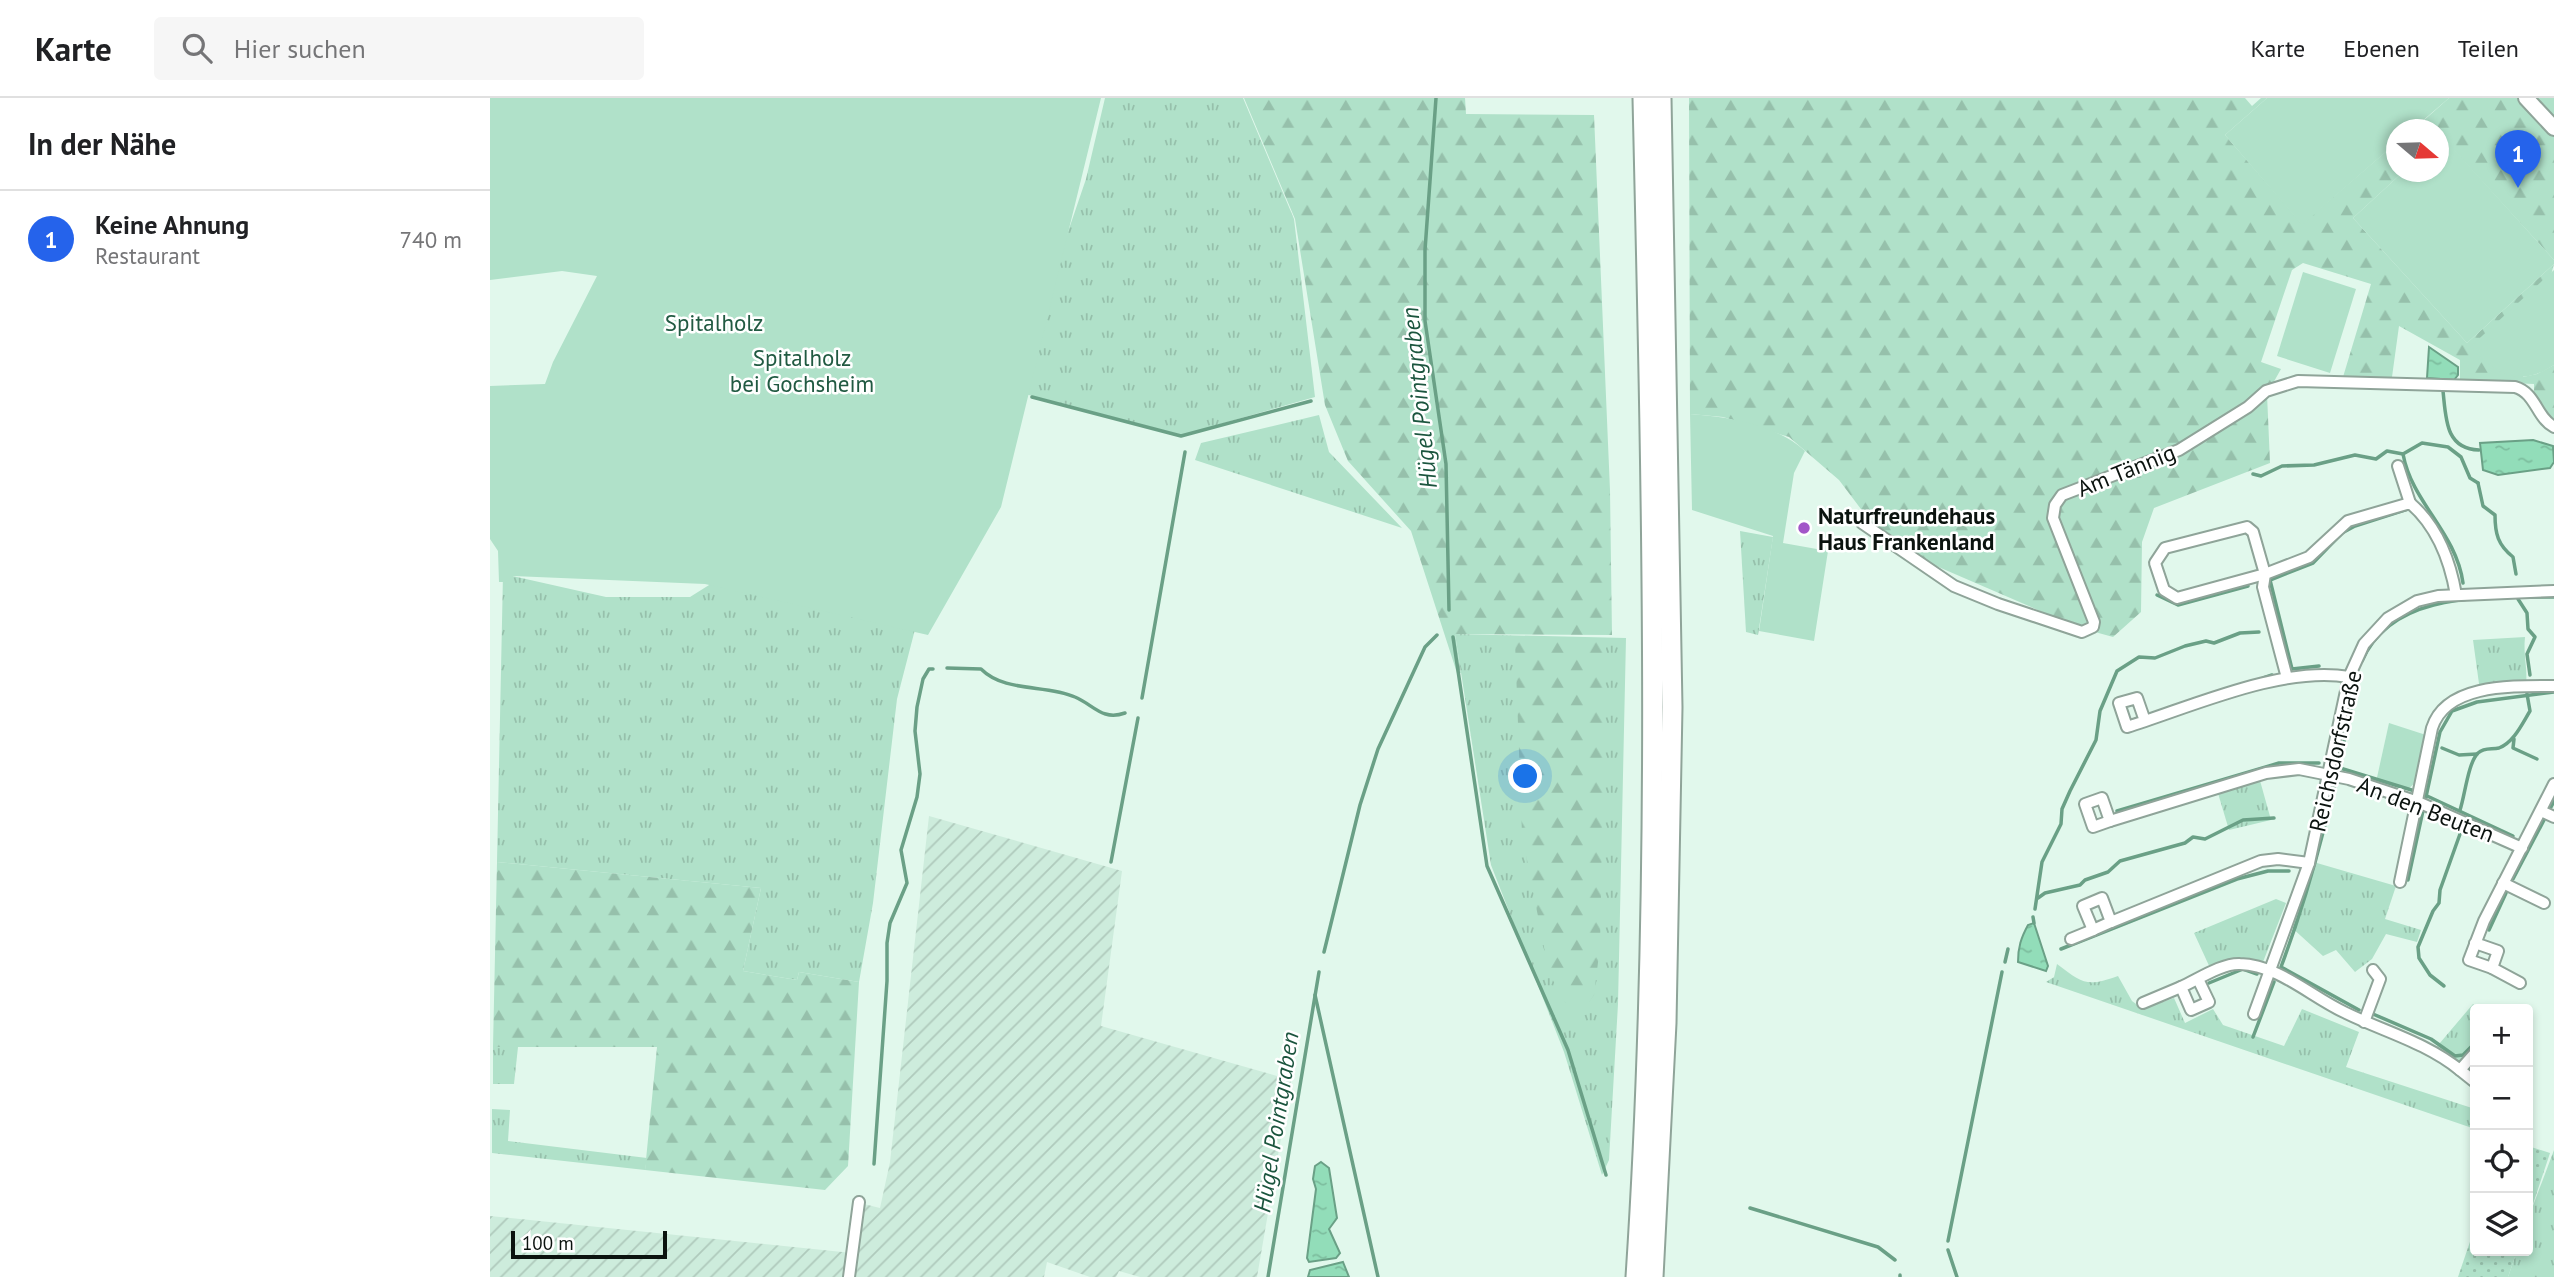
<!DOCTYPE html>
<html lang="de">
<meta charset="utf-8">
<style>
body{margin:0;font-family:"PT Sans",sans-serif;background:#f6f6f6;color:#202124}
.controls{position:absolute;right:21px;bottom:21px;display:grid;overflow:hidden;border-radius:7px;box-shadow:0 4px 10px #0003}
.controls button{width:63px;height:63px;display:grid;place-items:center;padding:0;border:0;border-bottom:2px solid #e0e0e0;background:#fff;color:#202124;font:35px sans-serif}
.compass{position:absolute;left:1896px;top:21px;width:63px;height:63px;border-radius:50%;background:#fff;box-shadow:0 4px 10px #0003;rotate:109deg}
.scale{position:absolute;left:21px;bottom:18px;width:156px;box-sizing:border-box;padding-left:7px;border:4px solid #0b130f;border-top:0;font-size:19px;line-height:24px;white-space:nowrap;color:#0b130f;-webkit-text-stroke:5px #fff;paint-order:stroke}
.you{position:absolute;left:1036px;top:679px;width:24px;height:24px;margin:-18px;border:5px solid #fff;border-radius:50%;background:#1a73e8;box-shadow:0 0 0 10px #1a73e833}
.badge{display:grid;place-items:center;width:46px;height:46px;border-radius:50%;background:#2563eb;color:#fff;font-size:23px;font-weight:700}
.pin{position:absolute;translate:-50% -58px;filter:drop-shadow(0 2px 4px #0008)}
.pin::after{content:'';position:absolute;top:37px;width:24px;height:21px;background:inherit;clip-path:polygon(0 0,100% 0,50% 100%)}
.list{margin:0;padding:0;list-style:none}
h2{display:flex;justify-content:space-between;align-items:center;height:91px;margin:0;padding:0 28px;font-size:30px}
h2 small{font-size:23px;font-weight:400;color:#757577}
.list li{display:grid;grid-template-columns:46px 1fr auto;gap:21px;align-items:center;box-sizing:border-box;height:98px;padding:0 28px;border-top:2px solid #e0e0e0}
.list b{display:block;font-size:26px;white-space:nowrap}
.list p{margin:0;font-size:23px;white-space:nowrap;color:#757577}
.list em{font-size:23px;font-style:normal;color:#757577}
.icon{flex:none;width:38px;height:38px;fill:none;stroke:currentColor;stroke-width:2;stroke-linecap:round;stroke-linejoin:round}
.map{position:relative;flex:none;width:2064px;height:1179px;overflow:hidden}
header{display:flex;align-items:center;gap:42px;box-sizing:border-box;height:98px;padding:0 35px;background:#fff;border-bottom:2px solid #e0e0e0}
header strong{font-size:33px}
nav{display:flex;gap:38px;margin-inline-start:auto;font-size:24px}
.search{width:490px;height:63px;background:#f6f6f6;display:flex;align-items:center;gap:18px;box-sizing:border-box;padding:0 24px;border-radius:7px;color:#757577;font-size:26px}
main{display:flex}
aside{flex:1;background:#fff}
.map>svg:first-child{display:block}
.industrial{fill:url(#industrial-furrows)}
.grass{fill:url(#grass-tufts)}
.forest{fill:url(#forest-firs)}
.park{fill:#b0e1c9}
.garden{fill:url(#garden-dots)}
.water{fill:url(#water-ripples);stroke:#6aa086;stroke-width:2}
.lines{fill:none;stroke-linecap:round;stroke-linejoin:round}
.stream{stroke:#6aa086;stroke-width:3.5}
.street-casing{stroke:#8fa499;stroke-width:14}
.secondary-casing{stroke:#8fa499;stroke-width:18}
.highway-casing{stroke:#8fa499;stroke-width:23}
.street{stroke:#fff;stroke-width:10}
.secondary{stroke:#fff;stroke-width:14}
.highway{stroke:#fff;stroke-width:19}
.poi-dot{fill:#a255c8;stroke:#fff;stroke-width:2.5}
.labels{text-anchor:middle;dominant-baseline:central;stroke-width:5;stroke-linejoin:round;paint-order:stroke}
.park-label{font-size:23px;fill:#215a42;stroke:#fff}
.street-label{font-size:23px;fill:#0b130f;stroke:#fff}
.poi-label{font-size:23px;font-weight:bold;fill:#0b130f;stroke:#fff;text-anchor:start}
.water-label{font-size:24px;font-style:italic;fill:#1b553e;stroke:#fff}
</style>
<header>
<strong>Karte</strong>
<div class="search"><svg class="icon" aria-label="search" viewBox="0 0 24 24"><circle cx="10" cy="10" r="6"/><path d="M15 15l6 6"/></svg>Hier suchen</div>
<nav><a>Karte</a><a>Ebenen</a><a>Teilen</a></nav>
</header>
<main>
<aside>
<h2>In der Nähe<small></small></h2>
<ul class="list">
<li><span class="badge">1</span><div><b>Keine Ahnung</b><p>Restaurant</p></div><em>740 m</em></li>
</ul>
</aside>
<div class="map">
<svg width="2064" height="1179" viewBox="0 0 2064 1179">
<defs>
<pattern id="industrial-furrows" width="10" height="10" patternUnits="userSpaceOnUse" patternTransform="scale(1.75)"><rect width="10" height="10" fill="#cdecdc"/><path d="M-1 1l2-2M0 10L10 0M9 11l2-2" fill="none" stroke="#afcabc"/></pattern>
<pattern id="grass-tufts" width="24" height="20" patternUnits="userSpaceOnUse" patternTransform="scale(1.75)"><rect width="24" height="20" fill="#b0e1c9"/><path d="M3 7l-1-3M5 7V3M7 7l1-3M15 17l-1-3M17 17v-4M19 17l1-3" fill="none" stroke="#96c0ab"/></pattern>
<pattern id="forest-firs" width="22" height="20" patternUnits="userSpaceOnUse" patternTransform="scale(1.75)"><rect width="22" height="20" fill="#b0e1c9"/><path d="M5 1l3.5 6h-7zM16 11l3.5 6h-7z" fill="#96c0ab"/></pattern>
<pattern id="garden-dots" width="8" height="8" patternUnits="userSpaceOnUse" patternTransform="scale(1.75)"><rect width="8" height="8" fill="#b0e1c9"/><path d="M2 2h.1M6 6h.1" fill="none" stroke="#96c0ab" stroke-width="1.8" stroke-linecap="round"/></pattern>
<pattern id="water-ripples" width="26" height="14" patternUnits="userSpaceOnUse" patternTransform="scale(1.75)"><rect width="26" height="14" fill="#92ddb9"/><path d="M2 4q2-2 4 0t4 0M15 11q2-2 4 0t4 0" fill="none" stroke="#7dbd9e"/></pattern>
</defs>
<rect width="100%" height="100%" fill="#e1f8ec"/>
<polygon class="industrial" points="439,718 632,773 611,928 801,982 767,1179 650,1179 629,1173 626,1179 600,1179 557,1164 554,1179 0,1179 0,1118 362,1155 370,1105 390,1110 400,1064"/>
<g class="grass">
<polygon points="615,0 753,0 804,121 825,299 692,337 535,296 566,169 596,81"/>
<polygon points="829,317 839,354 912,430 705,362 711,345"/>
<polygon points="367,394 429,516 407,601 383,805 369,884 309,874 307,882 253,873 271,790 7,764 13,476 116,499 200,499"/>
<polygon points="1250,433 1283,439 1268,537 1256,534"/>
<polygon points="965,536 1136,540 1128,906 1119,1062 1112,1077 1074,954 1001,767"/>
<path d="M 2035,539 C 2033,557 2038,571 2036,589 L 1990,593 L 1983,542 Z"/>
<polygon points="1769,679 1781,722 1739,732 1727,692"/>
<polygon points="1820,763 1906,788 1895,821 1931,832 1927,844 1896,836 1882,861 1865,874 1846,852 1833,858 1800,828"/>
<polygon points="1786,801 1796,805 1773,864 1760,862 1721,872 1704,835"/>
<path d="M 1567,866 C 1593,886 1597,889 1628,878 L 1642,903 L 1653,911 L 1684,900 L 1695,925 L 1723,911 L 1733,927 L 1794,948 L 1812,911 L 1869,934 L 1856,969 L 1985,1011 L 1985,1031 L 1556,884 L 1564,879 Z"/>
<polygon points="1983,906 1990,911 1985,911 1985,951 1966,968 1944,952"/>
<polygon points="3,949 28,949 24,986 3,986"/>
<polygon points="2,1011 20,1012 18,1043 157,1060 155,1072 2,1055"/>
<polygon points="2064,1052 2064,1179 2018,1179 2027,1153 2038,1153 2038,1121"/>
</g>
<g class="forest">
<polygon points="754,0 975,0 976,16 1104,17 1120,392 1122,537 965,536 971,575 967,575 921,433 858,363 835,307 805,121"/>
<polygon points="1199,0 1755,0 1762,8 1771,0 1777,0 1735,37 1812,126 1906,45 1906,74 1913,74 1863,120 1977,245 2064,166 2033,279 2047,276 2064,267 2064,324 2044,297 2044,286 1970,283 1970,262 1909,228 1902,279 1853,279 1881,186 1813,165 1802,172 1771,264 1791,271 1777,296 1780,365 1664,410 1652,444 1651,514 1623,539 1587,529 1437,464 1380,423 1349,382 1299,339 1233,319 1200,316"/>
<polygon points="1959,0 2064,0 2064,162 1952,39 1949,41 1948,32 1923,32"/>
<polygon points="1025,543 1116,543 1110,848 1104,897 1095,910 1078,910 1059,875 1032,736"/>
<polygon points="7,764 271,790 253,873 307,882 309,874 369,884 358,1068 335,1092 155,1072 167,949 3,949"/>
</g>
<g class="park">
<polygon points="0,0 611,0 511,409 438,537 215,486 23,478 16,484 9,484 8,453 0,441 0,288 55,286 63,264 107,178 72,173 0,182"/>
<polygon points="1777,0 1959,0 1923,31 1906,32 1906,45 1812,127 1735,37"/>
<polygon points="1952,38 2064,162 2064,166 1977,245 1863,120 1913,74 1948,74 1949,41"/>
<path d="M 2064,172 L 2064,267 C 2028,291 2006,275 1980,249 Z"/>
<polygon points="1813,174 1866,191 1840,275 1787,258"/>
<path d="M 1200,316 C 1239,319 1285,326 1315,353 L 1304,375 L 1293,445 L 1338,453 L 1324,543 L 1269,533 L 1283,438 L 1202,412 Z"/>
<polygon points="1899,625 1936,637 1926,684 1917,692 1886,684"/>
</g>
<g class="garden">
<polygon points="2038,1048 2060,1055 2038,1121"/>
<polygon points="1985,1129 1985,1153 2027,1153 2018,1179 1968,1179"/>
</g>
<g class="water">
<polygon points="1939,249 1968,269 1968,277 1964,282 1937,280"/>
<polygon points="2043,342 2063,348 2064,364 2060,370 2008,377 1993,372 1990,345"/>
<path d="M 1544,825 L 1558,868 L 1556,873 L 1528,864 C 1528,849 1531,840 1538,827 Z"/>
<polygon points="831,1064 839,1070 847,1120 839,1131 850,1155 846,1160 819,1164 817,1160 826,1091 823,1081 825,1068"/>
<polygon points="853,1164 859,1179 818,1179 820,1172"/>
</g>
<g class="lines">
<g class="stream">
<polyline points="946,0 935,152 935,223 956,366 959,512"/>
<path d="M 1953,293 C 1956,320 1955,351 1989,352"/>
<polyline points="542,299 691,338 821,303"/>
<path d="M 1913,356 C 1922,405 1966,434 1973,485"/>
<polyline points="1763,376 1771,378 1792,368 1824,367 1865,357 1886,361 1897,353 1913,356 1932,345 1958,349 1971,359 1980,380 1988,385"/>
<path d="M 1988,385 L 1993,408 L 2005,417 C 2005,436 2008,447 2023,459 L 2026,476"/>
<polyline points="1667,497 1688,507 1758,488"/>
<polyline points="2028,501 2037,515 2038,531 2045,539 2037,556 2040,577"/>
<polyline points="963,539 997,768 1078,952 1116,1077"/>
<path d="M 1872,563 C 1903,491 1999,500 2064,499"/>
<polyline points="1829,568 1802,571 1780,482 1823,465 1852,435 1865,428 1921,410"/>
<path d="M 457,570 L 491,571 C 515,595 556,586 585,599 C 604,607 612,623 635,615"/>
<polyline points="1773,580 1782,577"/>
<path d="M 1866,585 C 1847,683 1826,776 1791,869 L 1869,912"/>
<polyline points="652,600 695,354"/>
<polyline points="2024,641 2023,650 2047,661"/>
<polyline points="1952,650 1969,657 1987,656"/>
<polyline points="1850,670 1928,694"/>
<polyline points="1935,697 2023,738"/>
<polyline points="2061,709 2064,703"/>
<path d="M 1970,712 C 1975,697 1978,665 1988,655 C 1995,649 2002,652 2009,650 C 2024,644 2032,626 2040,613 L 2037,596"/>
<polyline points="1627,713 1789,665 1829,665"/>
<polyline points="621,764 648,620"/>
<polyline points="2023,781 2054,722"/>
<polyline points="1918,782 1950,634 1962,613 1987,604 2064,594"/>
<polyline points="1548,800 1555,795 1590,787 1595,782 1618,774 1630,763 1695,745 1703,739 1715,741 1753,722 1784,720"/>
<polyline points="1545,811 1552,764 1571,726 1572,711 1580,693 1606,642 1610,613 1627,573 1649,559 1665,560 1695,548 1716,543 1724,545 1750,535 1769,534"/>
<polyline points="1543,819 1544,825"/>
<polyline points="1999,832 2016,795"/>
<polyline points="1571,851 1747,781 1778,773 1799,773"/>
<polyline points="834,854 870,707 888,651 935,549 947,537"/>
<polyline points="1515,864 1518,851"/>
<polyline points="1719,885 1753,871 1767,876"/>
<polyline points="1954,888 1940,877 1929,860 1928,849 1943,813 1949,805 1950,792 1970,736"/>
<polyline points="825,897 888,1179"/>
<polyline points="1883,916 1941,941 1965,958 1973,957 1984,946"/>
<polyline points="1763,939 1784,884"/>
<polyline points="384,1066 397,883 397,845 400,825 417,785 411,752 427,699 430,676 425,633 427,609 433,581 439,571 443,571"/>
<polyline points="1260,1110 1388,1149 1405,1162"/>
<polyline points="1458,1143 1512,874"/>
<polyline points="1458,1152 1467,1179"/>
<polyline points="778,1179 829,874"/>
<polyline points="1410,1179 1410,1177"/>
</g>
<defs>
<g id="street">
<polyline points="1908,368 1920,405"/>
<path d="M 1372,425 L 1464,488 L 1508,506 L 1592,534 L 1603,529 L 1604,524 L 1563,420 L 1565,407 L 1572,397 L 1689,352 L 1758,309 L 1776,293 L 1808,283 L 2025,289 C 2046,295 2046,319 2064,329"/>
<polygon points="1757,429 1763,434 1775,476 1687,500 1674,492 1665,465 1675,450"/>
<path d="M 1797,580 L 1773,489 L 1775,476 L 1819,459 L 1858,423 L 1920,405 C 1948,429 1960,462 1966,497"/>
<path d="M 1655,623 L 1647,600 L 1629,605 L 1637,629 C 1701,609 1793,567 1859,579"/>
<polygon points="1612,700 1620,723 1603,729 1595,706"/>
<polyline points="2051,713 2064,719"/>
<polyline points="1620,723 1776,675 1809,671 1859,681 1928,704 2032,750"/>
<path d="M 1910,784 L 1942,630 C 1956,585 2024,588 2064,588"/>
<polyline points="2013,785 2054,805"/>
<polygon points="1612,800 1621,824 1603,832 1593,808"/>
<polyline points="1621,824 1771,763 1788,761 1819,765"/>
<polyline points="1581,841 1603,832"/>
<polyline points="1985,845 2008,853 2002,870 1979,862 1994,823 2064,686"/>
<polyline points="2002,870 2030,885"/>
<path d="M 1708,881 L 1719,904 L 1701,912 L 1691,889 C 1707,882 1732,865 1750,866 C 1789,867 1821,899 1856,915 C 1895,934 1935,944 1970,972"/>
<polyline points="1653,905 1691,889"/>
<polyline points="1764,916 1819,765 1859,579 1874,546 1898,520 1927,503 1948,498 2064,493"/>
<polyline points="1874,924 1890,881 1883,872"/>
<polyline points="1985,955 1970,972 1985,984"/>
<polyline points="359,1179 369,1104"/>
</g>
<polyline id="secondary" points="2036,0 2064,30"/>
<g id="highway">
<path d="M 1146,1179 C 1172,786 1162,394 1153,0"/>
<polyline points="1163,1179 1176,925 1182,609 1171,0"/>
</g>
</defs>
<use href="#street" class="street-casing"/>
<use href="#secondary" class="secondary-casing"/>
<use href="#highway" class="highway-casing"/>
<use href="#street" class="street"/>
<use href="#secondary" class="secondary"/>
<use href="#highway" class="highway"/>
</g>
<circle class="poi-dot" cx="1314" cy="430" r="7"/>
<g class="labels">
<g class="park-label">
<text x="224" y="224">Spitalholz</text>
<text x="312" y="259">Spitalholz<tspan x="312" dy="26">bei Gochsheim</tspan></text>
</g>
<g class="street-label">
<text transform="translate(1636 372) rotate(-22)">Am Tännig</text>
<text transform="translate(1845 653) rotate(-77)">Reichsdorfstraße</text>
<text transform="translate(1936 711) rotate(21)">An den Beuten</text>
</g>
<g class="poi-label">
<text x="1328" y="417">Naturfreundehaus<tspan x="1328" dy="26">Haus Frankenland</tspan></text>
</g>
<g class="water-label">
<text transform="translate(929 300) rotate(-96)">Hügel Pointgraben</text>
<text transform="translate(786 1024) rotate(-81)">Hügel Pointgraben</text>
</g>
</g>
</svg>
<div class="controls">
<button>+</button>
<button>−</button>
<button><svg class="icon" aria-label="locate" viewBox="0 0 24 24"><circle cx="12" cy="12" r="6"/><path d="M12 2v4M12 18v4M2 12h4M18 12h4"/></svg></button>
<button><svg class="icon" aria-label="layers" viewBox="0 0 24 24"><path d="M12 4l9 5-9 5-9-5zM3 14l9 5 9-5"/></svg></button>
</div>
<svg class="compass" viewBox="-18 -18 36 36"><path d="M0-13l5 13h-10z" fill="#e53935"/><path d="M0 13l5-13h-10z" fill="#757577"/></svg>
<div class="scale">100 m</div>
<div class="you"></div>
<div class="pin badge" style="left:2028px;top:90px">1</div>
</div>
</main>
